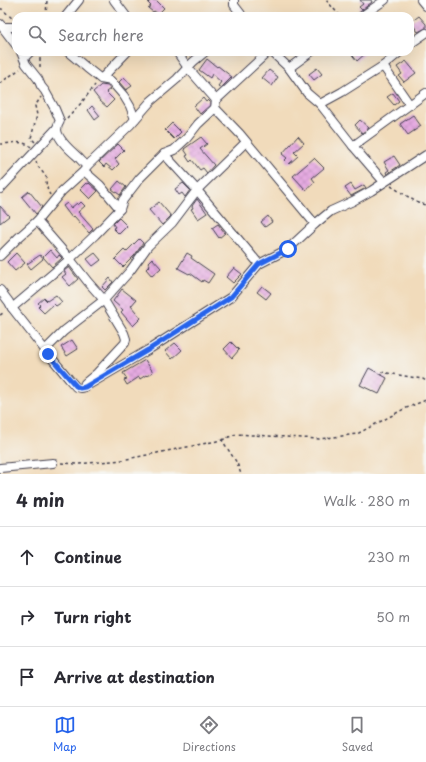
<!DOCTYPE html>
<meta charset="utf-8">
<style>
body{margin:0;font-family:"Playpen Sans",sans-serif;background:#f7f7f7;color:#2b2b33}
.stop{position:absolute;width:12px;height:12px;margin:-9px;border:3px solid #2563eb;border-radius:50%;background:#fff}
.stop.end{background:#2563eb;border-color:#fff;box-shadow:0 1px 4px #0008}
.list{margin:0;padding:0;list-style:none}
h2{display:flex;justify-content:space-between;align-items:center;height:52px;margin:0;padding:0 16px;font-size:17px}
h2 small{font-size:13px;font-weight:400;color:#7c7c81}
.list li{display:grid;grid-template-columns:26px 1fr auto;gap:12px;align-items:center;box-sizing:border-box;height:60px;padding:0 16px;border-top:1px solid #e1e1e2}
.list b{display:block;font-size:15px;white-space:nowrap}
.list em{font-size:13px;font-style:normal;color:#7c7c81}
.icon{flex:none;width:22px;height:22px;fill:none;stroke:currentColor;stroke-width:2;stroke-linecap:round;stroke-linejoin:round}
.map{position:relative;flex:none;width:426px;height:474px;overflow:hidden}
.search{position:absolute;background:#fff;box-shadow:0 4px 16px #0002;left:12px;right:12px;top:12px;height:44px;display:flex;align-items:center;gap:10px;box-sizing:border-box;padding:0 14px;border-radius:12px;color:#7c7c81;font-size:15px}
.sheet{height:232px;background:#fff}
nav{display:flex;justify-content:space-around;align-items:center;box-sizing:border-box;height:56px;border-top:1px solid #e1e1e2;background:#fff;font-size:11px;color:#7c7c81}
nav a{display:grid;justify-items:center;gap:2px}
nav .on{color:#2563eb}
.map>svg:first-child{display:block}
.building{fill:url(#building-cross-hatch)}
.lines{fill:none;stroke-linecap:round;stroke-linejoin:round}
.minor-casing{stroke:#413e4e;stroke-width:10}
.path{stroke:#413e4e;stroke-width:1.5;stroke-dasharray:3 3;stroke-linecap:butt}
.minor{stroke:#fff;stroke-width:8}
.route{stroke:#2563eb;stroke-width:5}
</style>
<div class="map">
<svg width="426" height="474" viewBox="0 0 426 474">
<defs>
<pattern id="building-cross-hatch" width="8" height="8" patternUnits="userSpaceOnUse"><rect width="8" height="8" fill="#e5aae1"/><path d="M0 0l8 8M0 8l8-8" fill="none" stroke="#c492c2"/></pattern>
</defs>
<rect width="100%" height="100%" fill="#f6f6f2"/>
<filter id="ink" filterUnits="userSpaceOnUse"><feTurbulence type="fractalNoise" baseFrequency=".025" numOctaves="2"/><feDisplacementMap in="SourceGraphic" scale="8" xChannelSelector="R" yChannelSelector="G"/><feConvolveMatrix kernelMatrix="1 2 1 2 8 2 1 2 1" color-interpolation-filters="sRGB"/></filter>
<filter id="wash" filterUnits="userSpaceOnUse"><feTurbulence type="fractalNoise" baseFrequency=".012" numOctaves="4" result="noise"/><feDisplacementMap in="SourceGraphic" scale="16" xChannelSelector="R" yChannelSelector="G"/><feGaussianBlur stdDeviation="0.9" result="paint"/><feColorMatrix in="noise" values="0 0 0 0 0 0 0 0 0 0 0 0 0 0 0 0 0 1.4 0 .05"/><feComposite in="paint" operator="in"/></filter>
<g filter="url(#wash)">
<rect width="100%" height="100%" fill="#f1dbbb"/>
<g id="blocks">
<g class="building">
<polygon points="151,0 156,0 164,8 158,14 154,11 153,12 148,8 151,6 148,3"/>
<polygon points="360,0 371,0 372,2 362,10 359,7 363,4"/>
<polygon points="419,16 426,24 426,28 418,32 411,22"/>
<polygon points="350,52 367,52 357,61"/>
<polygon points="207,59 217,67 218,66 232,77 221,88 218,86 221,82 212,74 210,78 199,70"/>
<polygon points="406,61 416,73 404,82 399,76 402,74 397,67"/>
<polygon points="317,68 322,74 314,80 309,74"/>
<polygon points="269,70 278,77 272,86 262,78"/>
<polygon points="124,77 132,86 126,90 119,82"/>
<polygon points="101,85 108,86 110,89 106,92 114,100 107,107 100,101 93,92"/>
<polygon points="393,93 399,101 394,105 387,97"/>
<polygon points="203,98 206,102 208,100 210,102 210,105 200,114 194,106"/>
<polygon points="92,106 100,116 95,120 88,110"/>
<polygon points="413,115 421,126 408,135 400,124"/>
<polygon points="360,120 369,128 362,133 355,125"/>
<polygon points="172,123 181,132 174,139 165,130"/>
<polygon points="298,136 304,143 294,152 298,156 289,164 285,160 287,158 282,154"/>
<polygon points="201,137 207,144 200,149 214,165 207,173 203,168 200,170 192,160 190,162 186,156 188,155 184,149"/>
<polygon points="118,144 124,150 115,159 119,164 113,170 106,164 104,167 99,162"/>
<polygon points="394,156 400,165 387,174 386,172 389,170 384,162"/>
<polygon points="314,158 324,168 312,178 315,182 306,190 293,176"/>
<polygon points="119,181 126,187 120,195 112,189"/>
<polygon points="86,183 88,184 89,183 98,191 90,199 80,189"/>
<polygon points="183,183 190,190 185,197 182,193 179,195 175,189"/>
<polygon points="351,184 355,190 364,185 366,188 351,196 345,188"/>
<polygon points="29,191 42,207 36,214 22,197"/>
<polygon points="197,199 207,213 198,219 191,209 193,208 192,206"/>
<polygon points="81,202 85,206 78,212 93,229 89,233 74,216 72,218 63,206 67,203 71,208 77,203 78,205"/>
<polygon points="159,202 171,216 162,225 149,210"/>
<polygon points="0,206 9,216 0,223"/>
<polygon points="268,216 272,222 265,227 261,222"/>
<polygon points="119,218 127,226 119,234 113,228 115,227 113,224"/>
<polygon points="218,224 225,233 219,238 212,228"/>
<polygon points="139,239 143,243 135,255 123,267 115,259 124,250 126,252"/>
<polygon points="50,250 57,258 59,255 62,258 52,267 43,257"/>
<polygon points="16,253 25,263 15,271 7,262"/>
<polygon points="95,253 101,260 93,266 87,259"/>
<polygon points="187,253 192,256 191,258 214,274 208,283 203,280 202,282 190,273 189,274 178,268"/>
<polygon points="40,255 43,259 31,269 27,264"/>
<polygon points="152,258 161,268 152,276 146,269 150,265 148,262"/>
<polygon points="69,267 78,279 70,286 62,277 66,274 64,271"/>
<polygon points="234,268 242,274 233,283 226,277"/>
<polygon points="110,278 113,282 105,290 102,287"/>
<polygon points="262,286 271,293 266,299 257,292"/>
<polygon points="122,289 136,300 131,306 141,318 133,326 121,312 123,310 113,301"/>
<polygon points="56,295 62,302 56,306 54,304 44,313 38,307 40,305 38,303 44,298 47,301"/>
<polygon points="72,340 78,349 67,356 61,347"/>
<polygon points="231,342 239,350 232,358 224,349"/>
<polygon points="175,343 182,350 172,359 165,351"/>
<polygon points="145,360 153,372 147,376 146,375 140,379 139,377 127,385 124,380 127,379 123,373"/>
<polygon points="369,368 387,378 379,394 360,385"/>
</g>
</g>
</g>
<g filter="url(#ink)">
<use href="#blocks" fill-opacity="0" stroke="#413e4e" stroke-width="1"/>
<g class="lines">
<defs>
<g id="minor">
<polyline points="114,0 126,16"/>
<polyline points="234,0 234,5 241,14 240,16"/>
<polyline points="421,0 426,6"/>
<polyline points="66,16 79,0"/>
<polyline points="362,16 385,0"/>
<polyline points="0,24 16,45"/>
<polyline points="3,27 16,27"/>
<polyline points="410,44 426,33"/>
<path d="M 21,52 L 26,64 L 38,79 L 41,86 L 45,91 L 55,109 L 60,121 C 58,124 57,126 57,130 C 58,140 71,151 78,157 C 81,160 83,163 87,166"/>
<polyline points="68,52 87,68 101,79 111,81 124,96 130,106 135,119"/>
<polyline points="177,52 188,68 216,100"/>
<polyline points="272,52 289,68 307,93 320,104 353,146 384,182"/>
<polyline points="24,58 30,52"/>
<polyline points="383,66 410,105"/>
<polyline points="289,68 311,52"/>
<polyline points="101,79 127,52"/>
<polyline points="320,104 342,92 383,66 400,52"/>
<polyline points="215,108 240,134 315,224"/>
<polyline points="353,146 426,93"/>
<polyline points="164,154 197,190 259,264"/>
<polyline points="84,171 100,185 120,209"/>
<polyline points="0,189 57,128"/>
<polyline points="37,221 70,259 88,282 104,300 124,333 126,339 125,343 97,373 85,383"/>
<polyline points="0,256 18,238 37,221 62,191 84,171 87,166 130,125 151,101 177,79 193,62 205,52"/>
<polyline points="0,290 9,302 12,308 45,350 69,379 76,387 80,388 85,387 148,350 231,297 259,264 288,249 315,224 331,211 353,201 371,191 426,155"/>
<polyline points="12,308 70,259 95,235 120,209 123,200 140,178 164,154 174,150 187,138 198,124 215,108 216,100 268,52"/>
<polyline points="45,350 64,331 104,300 130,271 148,246 172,223 197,190 246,142"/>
<polyline points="0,468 53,463"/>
</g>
</defs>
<use href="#minor" class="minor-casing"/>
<g class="path">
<polyline points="326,0 340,16"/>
<polyline points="0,9 2,9 14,20"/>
<polyline points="46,16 47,0"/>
<polyline points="410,31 414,29 414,31"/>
<polyline points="40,52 40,70"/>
<polyline points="0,83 20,69"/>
<polyline points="67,119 82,102 95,85"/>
<polyline points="35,142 31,138 37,115 35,106 41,97"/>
<path d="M 0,144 C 11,144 21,139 31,147"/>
<path d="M 36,161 L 37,165 L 47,178 C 45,184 47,189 50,195"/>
<polyline points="391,186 418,203 426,205"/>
<polyline points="0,315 5,312"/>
<polyline points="381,372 423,379 426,381"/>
<polyline points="222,440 236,434 319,439 357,434 404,409 426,400"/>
<polyline points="61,463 78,464 122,460 222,440 237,463 241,474"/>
</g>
<use href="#minor" class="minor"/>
</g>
</g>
<g class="lines" filter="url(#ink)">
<polyline class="route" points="48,354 76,386 80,388 85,387 148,350 231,297 259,264 288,249"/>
</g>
</svg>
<div class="stop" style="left:288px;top:249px"></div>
<div class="stop end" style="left:48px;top:354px"></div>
<div class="search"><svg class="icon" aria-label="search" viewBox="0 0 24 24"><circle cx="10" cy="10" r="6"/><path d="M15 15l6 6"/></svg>Search here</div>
</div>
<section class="sheet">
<h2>4 min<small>Walk · 280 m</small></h2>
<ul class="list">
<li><svg class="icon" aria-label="ahead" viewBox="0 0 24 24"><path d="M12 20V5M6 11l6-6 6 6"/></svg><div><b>Continue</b></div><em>230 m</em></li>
<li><svg class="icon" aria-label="right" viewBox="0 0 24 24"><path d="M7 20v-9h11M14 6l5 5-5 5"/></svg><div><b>Turn right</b></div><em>50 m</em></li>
<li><svg class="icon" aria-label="arrive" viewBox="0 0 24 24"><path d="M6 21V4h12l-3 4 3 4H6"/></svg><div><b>Arrive at destination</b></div></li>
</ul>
</section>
<nav>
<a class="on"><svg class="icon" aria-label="map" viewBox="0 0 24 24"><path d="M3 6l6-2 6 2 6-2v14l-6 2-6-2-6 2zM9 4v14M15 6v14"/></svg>Map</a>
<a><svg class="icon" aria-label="directions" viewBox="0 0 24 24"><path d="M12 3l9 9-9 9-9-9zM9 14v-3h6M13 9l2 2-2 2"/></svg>Directions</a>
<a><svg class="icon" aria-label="saved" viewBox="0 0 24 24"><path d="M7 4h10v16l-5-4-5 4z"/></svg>Saved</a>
</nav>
